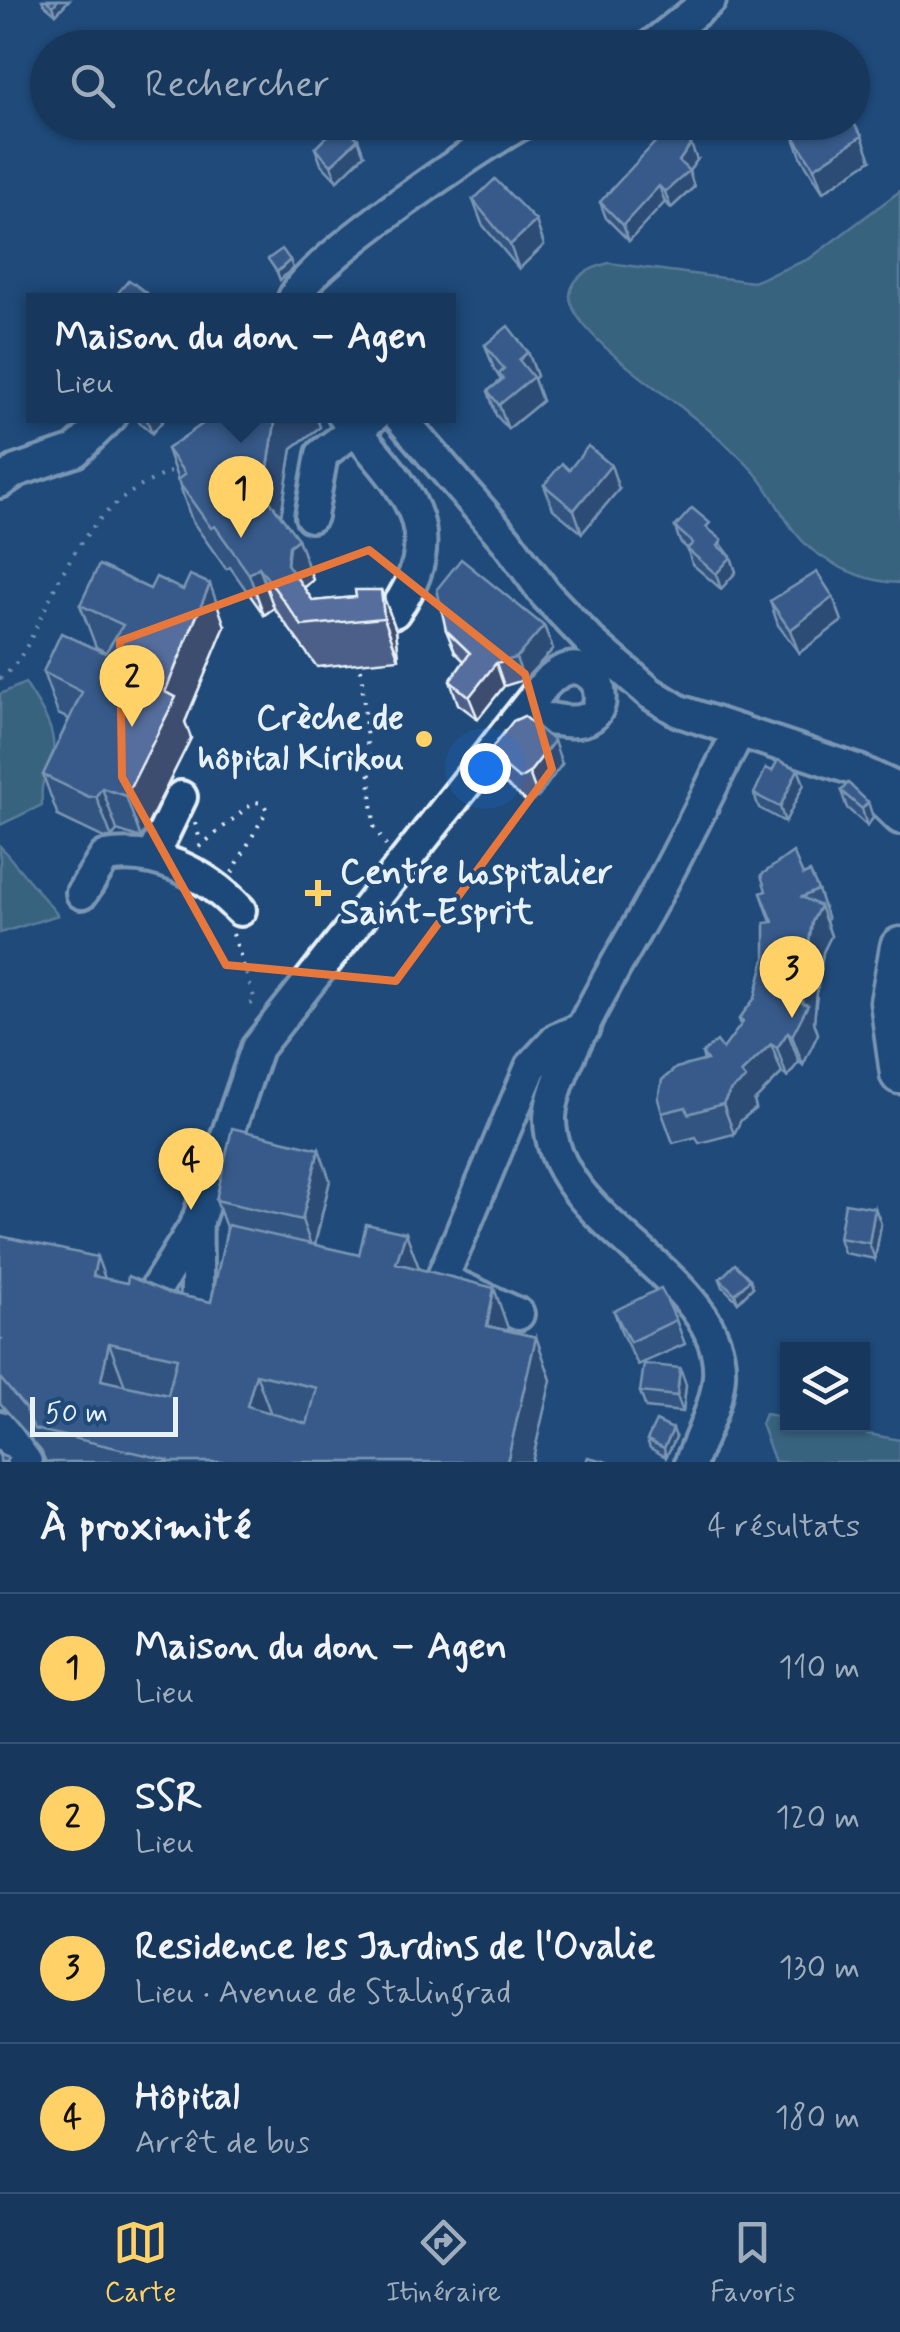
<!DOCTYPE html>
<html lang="fr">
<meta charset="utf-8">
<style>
body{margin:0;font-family:Mynerve,sans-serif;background:#244365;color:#f1f3f6}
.controls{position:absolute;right:30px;bottom:30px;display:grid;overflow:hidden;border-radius:0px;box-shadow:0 2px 8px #0004}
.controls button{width:90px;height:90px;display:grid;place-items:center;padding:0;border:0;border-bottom:2px solid #365272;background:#17385c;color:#f1f3f6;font:50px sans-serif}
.scale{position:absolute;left:30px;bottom:25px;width:148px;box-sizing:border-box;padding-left:10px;border:5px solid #e8f1f8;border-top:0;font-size:28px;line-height:35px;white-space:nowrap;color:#e8f1f8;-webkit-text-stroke:8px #1f4a7a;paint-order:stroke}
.you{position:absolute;left:485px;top:768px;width:35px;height:35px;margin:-25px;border:8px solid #fff;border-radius:50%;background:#1a73e8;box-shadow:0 0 0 15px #1a73e833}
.badge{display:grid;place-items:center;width:65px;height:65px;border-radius:50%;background:#ffd166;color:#111;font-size:32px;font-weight:700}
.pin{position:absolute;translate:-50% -82px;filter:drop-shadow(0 2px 5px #0008)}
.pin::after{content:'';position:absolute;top:52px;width:35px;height:30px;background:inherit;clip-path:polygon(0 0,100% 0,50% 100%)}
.popup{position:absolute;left:26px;top:293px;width:430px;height:130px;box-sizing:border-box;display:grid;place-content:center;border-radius:0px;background:#17385c;filter:drop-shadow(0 2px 8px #0005);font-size:32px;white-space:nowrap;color:#9eacbb}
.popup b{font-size:38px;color:#f1f3f6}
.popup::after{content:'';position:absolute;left:50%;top:100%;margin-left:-20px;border:20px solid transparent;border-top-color:#17385c}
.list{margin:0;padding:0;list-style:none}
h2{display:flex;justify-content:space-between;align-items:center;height:130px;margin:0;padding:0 40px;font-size:42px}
h2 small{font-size:32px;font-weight:400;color:#9eacbb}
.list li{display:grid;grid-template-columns:65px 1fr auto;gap:30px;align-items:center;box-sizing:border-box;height:150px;padding:0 40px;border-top:2px solid #365272}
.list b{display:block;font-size:38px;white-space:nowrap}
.list p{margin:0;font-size:32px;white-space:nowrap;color:#9eacbb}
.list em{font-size:32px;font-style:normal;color:#9eacbb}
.icon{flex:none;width:55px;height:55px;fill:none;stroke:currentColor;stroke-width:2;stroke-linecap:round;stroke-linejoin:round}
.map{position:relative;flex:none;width:900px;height:1462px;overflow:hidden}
.search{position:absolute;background:#17385c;box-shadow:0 2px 8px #0004;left:30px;right:30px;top:30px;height:110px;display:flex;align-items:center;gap:25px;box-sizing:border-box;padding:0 35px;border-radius:55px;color:#9eacbb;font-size:38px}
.sheet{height:730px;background:#17385c}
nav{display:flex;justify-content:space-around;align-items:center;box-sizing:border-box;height:140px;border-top:2px solid #365272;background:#17385c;font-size:28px;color:#9eacbb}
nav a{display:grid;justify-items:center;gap:5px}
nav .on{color:#ffd166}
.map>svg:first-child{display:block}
.green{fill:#598086;stroke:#a0b8bf;stroke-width:2.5}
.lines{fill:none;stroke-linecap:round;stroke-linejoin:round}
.minor-casing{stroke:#e8f1f8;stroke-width:38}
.major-casing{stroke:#e8f1f8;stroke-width:45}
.path{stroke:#e8f1f8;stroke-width:4;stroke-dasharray:2.5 8;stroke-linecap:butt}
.minor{stroke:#1f4a7a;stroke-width:30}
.major{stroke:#1f4a7a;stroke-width:38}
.wall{fill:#4b5f88;stroke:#e8f1f8;stroke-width:2.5}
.shaded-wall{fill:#3d4d6f;stroke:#e8f1f8;stroke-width:2.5}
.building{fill:#576e9e;stroke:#e8f1f8;stroke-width:2.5;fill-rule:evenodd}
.marked{fill:none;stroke:#e8773b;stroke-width:8;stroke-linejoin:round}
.poi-dot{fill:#ffd166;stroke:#1f4a7a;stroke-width:4}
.labels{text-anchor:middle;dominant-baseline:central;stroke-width:8;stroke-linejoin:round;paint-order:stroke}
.poi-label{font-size:35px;font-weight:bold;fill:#e8f1f8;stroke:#1f4a7a;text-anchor:end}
</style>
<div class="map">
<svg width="900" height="1462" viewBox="0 0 900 1462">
<rect width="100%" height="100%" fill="#1f4a7a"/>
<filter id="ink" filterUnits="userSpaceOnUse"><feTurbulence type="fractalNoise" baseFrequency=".01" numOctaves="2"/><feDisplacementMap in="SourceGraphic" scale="20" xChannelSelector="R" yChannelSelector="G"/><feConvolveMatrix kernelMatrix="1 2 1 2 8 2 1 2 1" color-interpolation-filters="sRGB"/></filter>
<g filter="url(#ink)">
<g class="green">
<path d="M 900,191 L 900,583 C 870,582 840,570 815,552 C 790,534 778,503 760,479 C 738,452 708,429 681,407 C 655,387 568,328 570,295 C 572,275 593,267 609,263 L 753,282 L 809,259 Z"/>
<path d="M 25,683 C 39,706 59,730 52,759 C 47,782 40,773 42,805 L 0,825 L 0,694 Z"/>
<polygon points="0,846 58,915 0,933"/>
<polygon points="765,1414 787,1418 788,1424 820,1425 900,1440 900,1462 775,1462 761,1424"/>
</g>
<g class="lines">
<defs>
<g id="minor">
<polyline points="649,48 710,0"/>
<path d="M 294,298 C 310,261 481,145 524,122"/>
<path d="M 344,416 C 397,483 456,525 394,612"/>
<polyline points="399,416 506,540 546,595 590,641 650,693 679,711 859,771 900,790"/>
<polyline points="0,482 16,471 75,451 111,416"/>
<polyline points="311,516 322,454 374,416"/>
<polyline points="867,786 900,818"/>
<polyline points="152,857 181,797"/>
<path d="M 82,893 L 105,857 C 156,848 206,874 240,910"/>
<path d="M 197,1223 C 195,1244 201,1301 192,1313 L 183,1316 L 157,1306 L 154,1292 L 197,1223 L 257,1048 L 544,685 C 561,667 580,660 597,682 C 608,718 584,725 556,720 C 542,717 527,722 514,725"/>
<polyline points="518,1314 442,1279 531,1067 557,1039 584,1028"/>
<polyline points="0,1427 26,1462"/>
<path d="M 691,1462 C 701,1435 717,1405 719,1376 C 726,1275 549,1224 550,1118 C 551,1067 634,937 660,887 C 688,836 713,783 739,731"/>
</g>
<polyline id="major" points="900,947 890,1002 900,1074"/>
</defs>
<use href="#minor" class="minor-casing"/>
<use href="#major" class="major-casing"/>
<g class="path">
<polyline points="361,669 374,826 386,846"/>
<path d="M 0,679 C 21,663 31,638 42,615 C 74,545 103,496 178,469"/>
<polyline points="195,823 201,843"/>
<polyline points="199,847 254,802 263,803 267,810 232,873"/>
<polyline points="233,934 255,1000 249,1006"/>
</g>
<use href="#minor" class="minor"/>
<use href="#major" class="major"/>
</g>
<g class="wall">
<polygon points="42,0 69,0 56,14 44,4"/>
<polygon points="793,135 871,160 823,192 802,159"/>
<polygon points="315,148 364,155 337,181 321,164"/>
<polygon points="697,160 689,171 694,187 671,208 665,202 629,241 606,218 600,202"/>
<polygon points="473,200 536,221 544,245 519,269 482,224"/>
<polygon points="485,345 528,352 537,376 534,379 542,401 508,429 496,415 488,391 501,380 494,369"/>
<polygon points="136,416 167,416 152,433 139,422"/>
<polygon points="214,416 316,416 320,427 292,448 281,517 298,539 313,580 304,588 313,601 356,597 381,590 396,630 399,659 317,667 274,608 264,615 230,567 226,569 192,521 167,449"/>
<polygon points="544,485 619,489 582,533 553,509"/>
<polygon points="675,527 713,533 731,557 736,572 721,589 692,564 687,548 680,542"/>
<polygon points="833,597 842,621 799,653 778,625 770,601"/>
<polygon points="80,605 225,626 185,722 191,738 141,838 117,830 112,838 104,838 58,816 43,775 69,719 58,714 43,672 106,652 96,647"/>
<polygon points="544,626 553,649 524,680 504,686 478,719 458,704 450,681 464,661 455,652 446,630"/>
<polygon points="488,753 562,764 538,797 528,803 496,776"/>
<polygon points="798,769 804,784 785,822 759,808 754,794 772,771"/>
<polygon points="841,791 868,802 873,818 867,826 847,808"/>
<polygon points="803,875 818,890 828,919 826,920 831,936 823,952 817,992 814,1022 818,1034 803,1065 799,1062 787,1077 782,1073 754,1101 756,1108 741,1120 734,1134 699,1143 696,1137 673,1143 662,1113 704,1061 702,1053 723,1049 741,1025 739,1019 755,998 765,958 771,922 761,893"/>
<polygon points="330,1180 315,1245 359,1255 406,1233 419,1269 509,1331 536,1337 551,1380 532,1462 46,1462 41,1451 0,1403 0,1236 105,1279 211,1302 227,1230 216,1200"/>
<polygon points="875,1208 881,1224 875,1259 844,1253 839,1238"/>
<polygon points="720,1279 753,1287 738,1302 723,1287"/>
<polygon points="614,1311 676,1320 685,1344 638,1365 622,1334"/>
<polygon points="680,1368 686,1385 683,1412 646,1408 640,1392"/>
<polygon points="676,1437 666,1457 650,1448 647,1440"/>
</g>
<g class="shaded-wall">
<polygon points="58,0 69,0 56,14 53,6"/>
<polygon points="862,136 871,160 823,192 814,168"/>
<polygon points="358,139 364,155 337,181 331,165"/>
<polygon points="691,144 697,160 689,171 694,187 671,208 665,192 679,161"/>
<polygon points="659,186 665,202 629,241 623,225"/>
<polygon points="536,221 544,245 519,269 510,245"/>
<polygon points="290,260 293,268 280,280 277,272"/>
<polygon points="528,352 537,376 534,379 542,401 508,429 499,405 519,360"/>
<polygon points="147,416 167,416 152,433 146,417"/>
<polygon points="276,416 316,416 320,427 292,448 278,533 264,493"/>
<polygon points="611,465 619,489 582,533 574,510"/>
<polygon points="298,539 313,580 304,587 302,605 287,564 289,546"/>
<polygon points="731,557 736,572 721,589 716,574"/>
<polygon points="259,567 274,608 264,615 249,574"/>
<polygon points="210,584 225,626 185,722 191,738 141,838 126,796 165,692"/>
<polygon points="381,590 396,630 399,659 384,618"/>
<polygon points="833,597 842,621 799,653 790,630"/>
<polygon points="544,626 553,649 524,680 516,658"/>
<polygon points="496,663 504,686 478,719 469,697"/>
<polygon points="554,741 562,764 538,797 529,773"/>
<polygon points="798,769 804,784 785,822 780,807"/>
<polygon points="102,788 117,830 112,838 96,796"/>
<polygon points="868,802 873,818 867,826 862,809"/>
<polygon points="820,906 831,936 823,952 817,992 814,1022 818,1034 803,1065 792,1036 812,922"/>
<polygon points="788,1032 799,1062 787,1077 777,1048"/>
<polygon points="771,1044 782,1073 754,1101 756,1108 741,1120 734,1134 723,1104 741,1073"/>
<polygon points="319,1149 330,1180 313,1251 302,1220"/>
<polygon points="875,1208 881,1224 875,1259 869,1243"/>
<polygon points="406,1233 422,1276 396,1263"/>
<polygon points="97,1257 113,1300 93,1276"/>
<polygon points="750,1279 753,1287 738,1302 735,1294"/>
<polygon points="494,1288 509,1331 487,1326"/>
<polygon points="536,1337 551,1380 532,1462 507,1462"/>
<polygon points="109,1343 125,1386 101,1380"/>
<polygon points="680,1368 686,1385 683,1412 677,1396"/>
<polygon points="256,1374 272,1417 247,1406"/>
<polygon points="673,1429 676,1437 666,1457 664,1448"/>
</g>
<g class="building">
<polygon points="46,0 58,0 53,6"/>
<polygon points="852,121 862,136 814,168 793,135 813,122 852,122"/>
<polygon points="341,122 358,139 331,165 315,148"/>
<polygon points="671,125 691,144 679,161 689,171 665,192 659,186 623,225 600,202"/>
<polygon points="495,179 536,221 510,245 473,200"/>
<polygon points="282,249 290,260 277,272 268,259"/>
<polygon points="129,280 156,300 112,300"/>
<polygon points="508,326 528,352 519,360 533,377 499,405 488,391 503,379 499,374 504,369 485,345"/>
<polygon points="214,416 276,416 264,493 298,539 289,546 287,564 313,601 356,597 355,590 381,590 384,618 302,626 259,567 249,574 215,526 211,528 177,480 185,474 167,449"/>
<polygon points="588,446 611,465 574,510 544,485 562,463 569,470"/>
<polygon points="692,508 710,523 706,527 722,540 718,546 731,557 716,574 687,549 693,543 675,527"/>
<polygon points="461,559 544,626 516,658 496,663 469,697 450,681 470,653 446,630 437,589"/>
<polygon points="99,565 150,589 156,577 183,590 190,575 210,584 165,692 176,697 126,796 102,788 96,796 89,797 43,775 82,692 43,672 61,633 105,653 123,625 80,605"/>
<polygon points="817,572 833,597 790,630 770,601"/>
<polygon points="524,716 554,741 529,773 519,779 488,753 513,721"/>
<polygon points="778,760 798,769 780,807 754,794 766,768 772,771"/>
<polygon points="848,783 868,802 862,809 841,791"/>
<polygon points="793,852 803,875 810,872 818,890 802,897 820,906 812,922 806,963 802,1003 808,1005 792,1036 788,1032 777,1048 771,1044 741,1073 746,1079 730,1091 723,1104 688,1114 686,1107 662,1113 658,1099 662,1080 676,1068 707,1060 702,1053 717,1041 723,1049 743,1022 739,1019 755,998 765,958 765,923 773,922 761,893 766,891 761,875"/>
<polygon points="232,1128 319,1149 302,1220 216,1200"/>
<polygon points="845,1203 875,1208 869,1243 839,1238"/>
<path d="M 366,1224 L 406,1233 L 396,1263 L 494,1288 L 487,1326 L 536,1337 L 507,1462 L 167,1462 L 168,1460 L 34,1429 L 25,1408 L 0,1378 L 0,1340 L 1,1339 L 0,1339 L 0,1236 L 97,1257 L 93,1276 L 127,1283 L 128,1276 L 168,1293 L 211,1302 L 228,1225 L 359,1255 ZM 109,1343 L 177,1358 L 168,1395 L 101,1380 ZM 256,1374 L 317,1388 L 307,1424 L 247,1406 Z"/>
<polygon points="735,1264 750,1279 735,1294 720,1279"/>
<polygon points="661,1288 676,1320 630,1342 614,1311"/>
<polygon points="644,1364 680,1368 677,1396 640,1392"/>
<polygon points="656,1421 673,1429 664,1448 647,1440"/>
<polygon points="0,1455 8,1458 6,1462 0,1462"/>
<polygon points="588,1457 608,1462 586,1462"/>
</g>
</g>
<path d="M0 0H900V1462H0ZM 369,550 L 525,674 L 552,769 L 396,981 L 226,965 L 122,777 L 120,641 Z" fill="#1f4a7a" fill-opacity=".55" fill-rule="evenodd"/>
<path class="marked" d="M 369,550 L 525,674 L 552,769 L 396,981 L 226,965 L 122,777 L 120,641 Z"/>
<g class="poi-dot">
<circle cx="424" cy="739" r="10"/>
<path d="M313 878h10v10h10v10h-10v10h-10v-10h-10v-10h10z"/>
</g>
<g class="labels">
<g class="poi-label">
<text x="404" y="719">Crèche de<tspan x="404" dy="40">hôpital Kirikou</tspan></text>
<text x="340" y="873" text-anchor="start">Centre hospitalier<tspan x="340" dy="40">Saint-Esprit</tspan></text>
</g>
</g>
</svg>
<div class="controls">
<button><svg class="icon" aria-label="layers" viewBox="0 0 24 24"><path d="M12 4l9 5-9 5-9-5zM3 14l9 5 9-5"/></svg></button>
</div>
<div class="scale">50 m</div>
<div class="you"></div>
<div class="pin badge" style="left:241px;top:538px">1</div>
<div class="popup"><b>Maison du don – Agen</b>Lieu</div>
<div class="pin badge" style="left:132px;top:727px">2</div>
<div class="pin badge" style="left:792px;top:1018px">3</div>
<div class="pin badge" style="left:191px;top:1210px">4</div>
<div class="search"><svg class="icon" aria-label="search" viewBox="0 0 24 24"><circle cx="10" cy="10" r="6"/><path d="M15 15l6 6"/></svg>Rechercher</div>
</div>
<section class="sheet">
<h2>À proximité<small>4 résultats</small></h2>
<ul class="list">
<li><span class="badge">1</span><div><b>Maison du don – Agen</b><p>Lieu</p></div><em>110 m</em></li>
<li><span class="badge">2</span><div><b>SSR</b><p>Lieu</p></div><em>120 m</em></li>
<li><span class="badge">3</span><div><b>Residence les Jardins de l'Ovalie</b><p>Lieu · Avenue de Stalingrad</p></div><em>130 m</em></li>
<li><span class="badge">4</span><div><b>Hôpital</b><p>Arrêt de bus</p></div><em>180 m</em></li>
</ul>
</section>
<nav>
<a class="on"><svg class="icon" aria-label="map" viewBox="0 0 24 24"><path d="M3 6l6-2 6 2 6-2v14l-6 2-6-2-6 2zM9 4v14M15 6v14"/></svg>Carte</a>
<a><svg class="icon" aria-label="directions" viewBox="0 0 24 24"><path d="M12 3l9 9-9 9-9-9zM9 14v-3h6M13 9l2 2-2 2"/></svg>Itinéraire</a>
<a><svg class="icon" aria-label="saved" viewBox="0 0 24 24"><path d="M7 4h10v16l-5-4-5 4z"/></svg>Favoris</a>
</nav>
